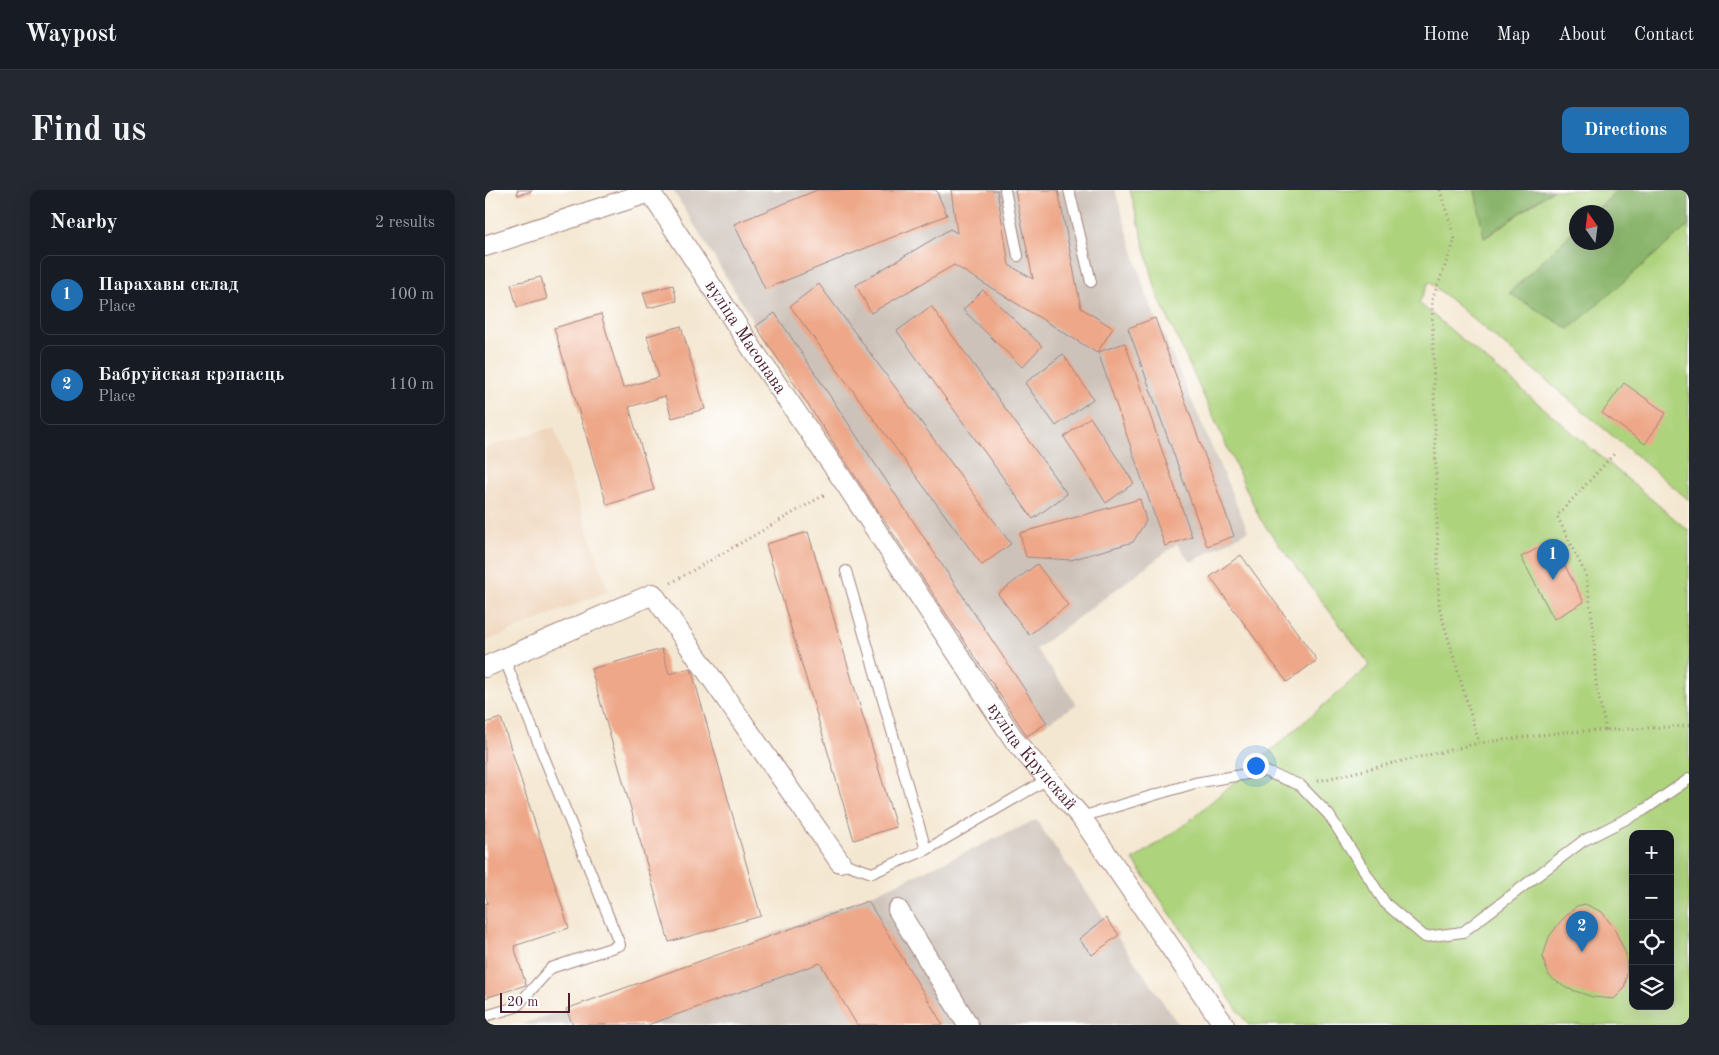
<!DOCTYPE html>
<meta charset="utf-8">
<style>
body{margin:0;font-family:"Old Standard TT",serif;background:#242831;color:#f1f3f6}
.controls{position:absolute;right:15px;bottom:15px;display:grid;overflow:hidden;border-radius:10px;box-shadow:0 5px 20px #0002}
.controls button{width:45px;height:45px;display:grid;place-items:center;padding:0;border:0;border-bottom:1px solid #363941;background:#171b24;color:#f1f3f6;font:25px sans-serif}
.compass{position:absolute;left:1084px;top:15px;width:45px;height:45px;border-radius:50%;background:#171b24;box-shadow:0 5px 20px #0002;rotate:346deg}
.scale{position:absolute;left:15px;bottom:12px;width:70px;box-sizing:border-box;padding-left:5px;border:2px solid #4a1f2b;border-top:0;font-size:14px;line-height:18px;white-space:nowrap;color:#4a1f2b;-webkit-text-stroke:4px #fff;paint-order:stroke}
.you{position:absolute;left:770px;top:575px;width:18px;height:18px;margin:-12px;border:4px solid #fff;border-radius:50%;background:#1a73e8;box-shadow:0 0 0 8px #1a73e833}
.badge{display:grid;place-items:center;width:32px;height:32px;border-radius:50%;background:#1f6fb2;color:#fff;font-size:16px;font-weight:700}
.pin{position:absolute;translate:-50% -41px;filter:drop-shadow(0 1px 2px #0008)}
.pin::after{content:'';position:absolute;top:26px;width:18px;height:15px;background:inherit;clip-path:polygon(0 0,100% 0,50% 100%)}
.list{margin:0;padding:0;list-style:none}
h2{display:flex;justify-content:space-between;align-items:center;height:65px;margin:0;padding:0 20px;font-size:21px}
h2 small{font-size:16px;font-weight:400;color:#9ea1a6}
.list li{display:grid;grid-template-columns:32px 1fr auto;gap:15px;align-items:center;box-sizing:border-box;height:80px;margin:0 10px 10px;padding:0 10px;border:1px solid #363941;border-radius:10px}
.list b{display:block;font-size:19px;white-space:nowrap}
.list p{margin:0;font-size:16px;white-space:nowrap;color:#9ea1a6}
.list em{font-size:16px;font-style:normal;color:#9ea1a6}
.icon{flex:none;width:28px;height:28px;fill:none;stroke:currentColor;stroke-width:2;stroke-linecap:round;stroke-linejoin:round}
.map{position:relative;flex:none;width:1204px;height:835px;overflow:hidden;border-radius:10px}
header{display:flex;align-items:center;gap:30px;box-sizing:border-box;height:70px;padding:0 25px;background:#171b24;border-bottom:1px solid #363941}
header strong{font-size:24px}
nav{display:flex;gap:28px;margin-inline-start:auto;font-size:18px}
.intro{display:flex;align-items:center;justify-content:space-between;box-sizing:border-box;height:120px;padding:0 30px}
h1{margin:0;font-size:35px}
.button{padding:12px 22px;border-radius:10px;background:#1f6fb2;color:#fff;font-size:18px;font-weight:700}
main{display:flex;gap:30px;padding:0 30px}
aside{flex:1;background:#171b24;border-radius:10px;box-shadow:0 5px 20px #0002}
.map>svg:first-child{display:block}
.built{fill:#efd6bc}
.industrial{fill:#cdc2b9}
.green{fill:#add37d;stroke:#7c7954;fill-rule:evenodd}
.forest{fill:#8ab56c;stroke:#6a6a4c}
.building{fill:#eea889}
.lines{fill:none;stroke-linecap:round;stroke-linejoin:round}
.lane-casing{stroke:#9f837e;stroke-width:12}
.street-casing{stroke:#9f837e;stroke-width:22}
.path{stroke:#9f837e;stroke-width:3;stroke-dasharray:1 4;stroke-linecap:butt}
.lane{stroke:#fff;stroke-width:10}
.street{stroke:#fff;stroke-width:20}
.labels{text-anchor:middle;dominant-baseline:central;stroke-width:4;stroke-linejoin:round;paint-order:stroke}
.street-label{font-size:18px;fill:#4a1f2b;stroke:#fff}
</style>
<header>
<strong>Waypost</strong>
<nav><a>Home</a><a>Map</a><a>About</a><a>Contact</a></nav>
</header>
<div class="intro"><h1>Find us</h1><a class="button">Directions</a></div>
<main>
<aside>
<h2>Nearby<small>2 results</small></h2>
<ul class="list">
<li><span class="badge">1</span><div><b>Парахавы склад</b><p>Place</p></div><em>100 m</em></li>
<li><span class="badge">2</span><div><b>Бабруйская крэпасць</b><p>Place</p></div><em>110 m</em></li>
</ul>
</aside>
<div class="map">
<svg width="1204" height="835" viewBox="0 0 1204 835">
<rect width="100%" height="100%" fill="#fff"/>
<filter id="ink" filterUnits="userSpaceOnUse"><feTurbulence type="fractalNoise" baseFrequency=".02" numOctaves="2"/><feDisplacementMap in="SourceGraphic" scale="10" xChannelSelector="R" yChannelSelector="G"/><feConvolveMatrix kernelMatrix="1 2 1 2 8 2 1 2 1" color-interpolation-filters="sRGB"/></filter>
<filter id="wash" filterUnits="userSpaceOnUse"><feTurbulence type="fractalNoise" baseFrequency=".0096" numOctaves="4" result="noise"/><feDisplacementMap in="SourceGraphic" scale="20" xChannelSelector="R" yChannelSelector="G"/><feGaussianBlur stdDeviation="1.12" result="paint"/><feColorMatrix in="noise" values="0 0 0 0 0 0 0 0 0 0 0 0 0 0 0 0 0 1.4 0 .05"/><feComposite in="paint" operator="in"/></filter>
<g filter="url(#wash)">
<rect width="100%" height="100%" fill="#f4e7d1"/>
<polygon class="built" points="69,237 123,401 0,452 0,258"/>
<g class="industrial">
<polygon points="188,0 630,0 661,105 763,341 706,372 692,354 551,459 592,514 542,546 271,136"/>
<polygon points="551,630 694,835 35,835 187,784 391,703"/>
</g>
<path class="green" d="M 645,0 L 990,0 L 1000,48 L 1068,0 L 1133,0 L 1109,22 L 1092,22 L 1091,39 L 1024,103 L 1204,35 L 1204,310 L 944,92 L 934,113 L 1204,341 L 1204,835 L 763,835 L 648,670 L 702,633 L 885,475 L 775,329 L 672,104 ZM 1148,644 L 1185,644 L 1185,816 L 1148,816 Z"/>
<g class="forest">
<polygon points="990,0 1068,0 999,48"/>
<polygon points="1133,0 1204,0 1204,35 1084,139 1024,103 1091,39 1092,52 1122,52 1122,22 1109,22"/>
</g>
<g id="blocks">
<g class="building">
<polygon points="32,0 47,0 47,1 33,5"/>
<polygon points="332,0 451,0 462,25 280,99 249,34"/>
<polygon points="466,0 512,0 524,75 548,89 530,0 573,0 596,118 628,138 612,163 469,75 386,123 371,95 465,39 472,43"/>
<polygon points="56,87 62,109 32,117 26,94"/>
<polygon points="334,94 526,354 497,375 305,116"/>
<polygon points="188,95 192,111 163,118 158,103"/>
<polygon points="498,100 557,156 537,177 478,120"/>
<polygon points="446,116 582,304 548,329 412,141"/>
<polygon points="290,123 562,533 542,546 271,136"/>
<polygon points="116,124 138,198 174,187 162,146 196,136 220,219 187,228 180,206 144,217 169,300 122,315 69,138"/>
<polygon points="670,128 749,346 722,356 643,138"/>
<polygon points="640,153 707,347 680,356 613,162"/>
<polygon points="578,164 608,209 571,236 540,193"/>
<polygon points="1139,193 1181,223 1160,254 1117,223"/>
<polygon points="605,227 649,293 621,313 579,247"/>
<polygon points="655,309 661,331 648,352 586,370 541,367 535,343"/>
<polygon points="323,342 411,637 369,650 281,354"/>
<polygon points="1067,351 1099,412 1069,429 1036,367"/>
<polygon points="756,365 832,470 802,492 725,387"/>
<polygon points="552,374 583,415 544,445 513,404"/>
<polygon points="177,459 184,484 206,478 276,726 184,752 106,479"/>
<polygon points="16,528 84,738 29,756 41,795 0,808 0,714 3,713 0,704 0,533"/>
<polygon points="383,711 458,835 372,835 335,773 163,835 88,835 81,819"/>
<polygon points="1100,714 1117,722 1129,738 1141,764 1142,784 1139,799 1129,809 1108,807 1081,798 1065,787 1060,776 1058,767 1064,747 1075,732 1086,721 1092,716"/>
<polygon points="621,728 634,745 607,765 594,749"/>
</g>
</g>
</g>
<g filter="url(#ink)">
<use href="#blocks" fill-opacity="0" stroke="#9f837e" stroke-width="1"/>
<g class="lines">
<defs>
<g id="lane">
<polyline points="520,0 533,66"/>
<polyline points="584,0 606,92"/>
<polyline points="361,381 441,660"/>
<polyline points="596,627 710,593 779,581 815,595 844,625 900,713 940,747 978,742 1098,651 1159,620 1204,589"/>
<polyline points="355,672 387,683 441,660 563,589"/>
<polyline points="0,826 31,817 66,778 135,755 19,468"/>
</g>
<g id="street">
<path id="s1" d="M 164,0 L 268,160 L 360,293 L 530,551 L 596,627 L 739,835"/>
<polyline points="0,56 165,2"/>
<polyline points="0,477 168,404 355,672"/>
<polyline points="413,720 483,835"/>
</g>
</defs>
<use href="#lane" class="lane-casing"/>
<use href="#street" class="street-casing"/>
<g class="path">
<polyline points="955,0 970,50 947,110 954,417 994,553"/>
<polyline points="186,393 341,304"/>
<polyline points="1121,540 1111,494 1108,434 1101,385 1072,326 1129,264"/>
<polyline points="833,591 994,553 1080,542 1204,536"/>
</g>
<use href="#lane" class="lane"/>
<use href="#street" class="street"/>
</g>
</g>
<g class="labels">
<g class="street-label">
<text stroke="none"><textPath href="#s1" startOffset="176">вуліца Масонава</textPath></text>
<text stroke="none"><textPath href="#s1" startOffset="684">вуліца Крупскай</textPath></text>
</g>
</g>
</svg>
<div class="controls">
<button>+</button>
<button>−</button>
<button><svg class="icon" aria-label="locate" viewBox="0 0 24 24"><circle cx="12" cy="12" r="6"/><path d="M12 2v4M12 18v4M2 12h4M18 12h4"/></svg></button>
<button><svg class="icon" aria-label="layers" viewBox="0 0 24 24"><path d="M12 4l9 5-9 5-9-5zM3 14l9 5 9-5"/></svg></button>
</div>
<svg class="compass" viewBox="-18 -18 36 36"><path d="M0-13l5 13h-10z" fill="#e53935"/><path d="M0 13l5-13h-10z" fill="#9ea1a6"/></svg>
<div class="scale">20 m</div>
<div class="you"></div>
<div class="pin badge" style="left:1068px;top:390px">1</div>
<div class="pin badge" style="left:1097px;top:762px">2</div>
</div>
</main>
